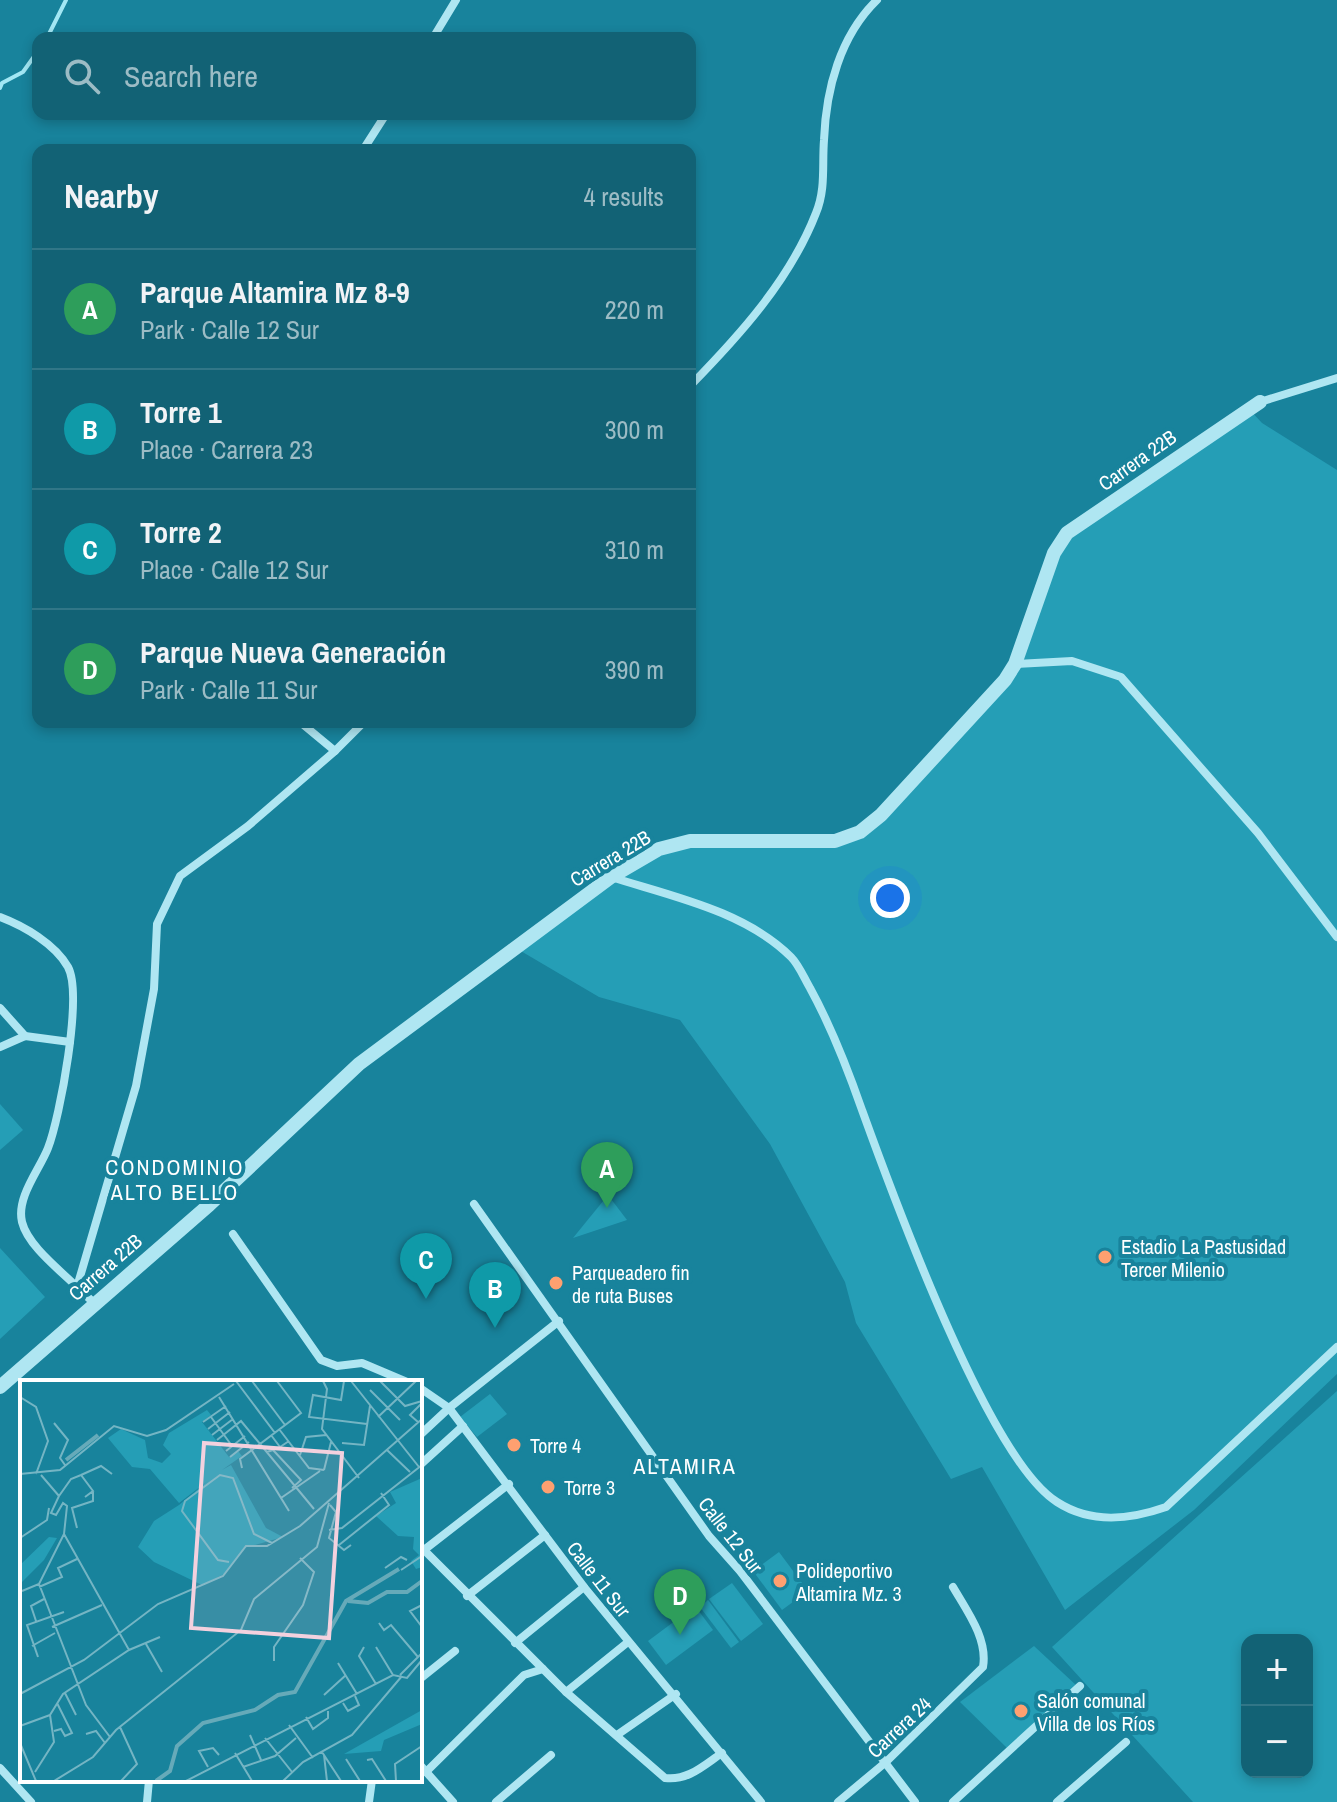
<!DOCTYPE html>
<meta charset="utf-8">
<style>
body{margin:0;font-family:"Archivo Narrow",sans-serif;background:#1f6b7d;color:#f1f3f6}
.controls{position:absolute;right:24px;bottom:24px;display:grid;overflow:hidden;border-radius:16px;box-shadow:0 4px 12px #0003}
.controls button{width:72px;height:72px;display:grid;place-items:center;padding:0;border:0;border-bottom:2px solid #317687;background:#126275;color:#f1f3f6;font:40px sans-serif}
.you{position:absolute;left:890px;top:898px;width:28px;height:28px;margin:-20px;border:6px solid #fff;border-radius:50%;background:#1a73e8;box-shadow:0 0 0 12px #1a73e833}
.badge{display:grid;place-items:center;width:52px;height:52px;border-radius:50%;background:#95b2f1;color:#fff;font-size:26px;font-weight:700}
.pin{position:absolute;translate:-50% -66px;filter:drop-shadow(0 2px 4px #0008)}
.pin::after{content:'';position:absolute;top:42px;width:28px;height:24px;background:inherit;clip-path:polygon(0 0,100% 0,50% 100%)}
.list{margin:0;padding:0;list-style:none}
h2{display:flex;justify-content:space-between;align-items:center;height:104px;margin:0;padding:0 32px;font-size:34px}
h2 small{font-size:26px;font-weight:400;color:#9cbcc5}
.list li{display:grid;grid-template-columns:52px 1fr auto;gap:24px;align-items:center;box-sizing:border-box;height:120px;padding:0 32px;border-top:2px solid #317687}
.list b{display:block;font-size:30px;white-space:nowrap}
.list p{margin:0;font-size:26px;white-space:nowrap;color:#9cbcc5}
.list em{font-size:26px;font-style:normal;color:#9cbcc5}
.icon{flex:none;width:44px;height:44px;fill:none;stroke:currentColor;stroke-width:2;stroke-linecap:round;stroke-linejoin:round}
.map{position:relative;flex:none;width:1337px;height:1802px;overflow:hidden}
.search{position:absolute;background:#126275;box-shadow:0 4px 12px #0003;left:32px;top:32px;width:664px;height:88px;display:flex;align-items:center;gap:20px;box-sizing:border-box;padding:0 28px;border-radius:16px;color:#9cbcc5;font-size:30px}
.panel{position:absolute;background:#126275;box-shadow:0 4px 12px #0003;left:32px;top:144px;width:664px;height:584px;border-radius:16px}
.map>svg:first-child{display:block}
.green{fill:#259eb6;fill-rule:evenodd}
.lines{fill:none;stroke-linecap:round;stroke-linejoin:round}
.stream{stroke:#a2e7f4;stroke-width:4}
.minor{stroke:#afe6f2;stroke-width:8}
.tertiary{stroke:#afe6f2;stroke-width:14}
.poi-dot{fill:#ffa070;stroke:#18839c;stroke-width:3}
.labels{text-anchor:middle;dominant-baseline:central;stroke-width:8;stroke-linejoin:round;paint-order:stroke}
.street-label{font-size:20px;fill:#fff;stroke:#18839c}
.poi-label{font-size:20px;fill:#fff;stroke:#18839c;text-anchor:start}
.neighbourhood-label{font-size:22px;letter-spacing:2px;fill:#fff;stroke:#18839c}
.inset-river{fill:none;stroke:#66aab9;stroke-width:4}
.inset-road{fill:none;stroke:#74b5c4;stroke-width:2}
.view{fill:#f3d1de;fill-opacity:0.15;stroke:#f3d1de;stroke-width:4}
.inset-edge{fill:none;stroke:#fff;stroke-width:4}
</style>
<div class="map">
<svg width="1337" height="1802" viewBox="0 0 1337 1802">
<rect width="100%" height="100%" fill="#18839c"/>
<g class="green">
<polygon points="1249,409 1262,423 1337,470 1337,1374 1194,1510 1065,1610 982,1467 951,1479 856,1323 845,1282 770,1144 680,1020 599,997 514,947 659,849 808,841 860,832 1005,680 1060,542"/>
<polygon points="0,1104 23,1130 0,1150"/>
<polygon points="608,1195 627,1220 573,1238"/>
<polygon points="0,1248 45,1297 0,1339"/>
<path d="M 1337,1391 L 1337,1802 L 1193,1802 L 1052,1647 ZM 1247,1640 L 1307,1640 L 1307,1772 L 1247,1772 Z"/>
<polygon points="490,1394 507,1414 477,1437 460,1417"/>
<polygon points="779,1552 808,1591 782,1610 753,1571"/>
<polygon points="732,1583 763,1624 741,1641 709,1599"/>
<polygon points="708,1600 739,1642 731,1648 700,1607"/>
<polygon points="695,1606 713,1630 666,1665 648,1641"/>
<polygon points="1034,1646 1077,1686 1007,1748 960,1702"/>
</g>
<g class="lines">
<g class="stream">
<polyline points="47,38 66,0"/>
<polyline points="0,88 2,83 23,72 38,51"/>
</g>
<g class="minor">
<polyline points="433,38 456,0"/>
<polyline points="363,150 386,114"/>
<path d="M 690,386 C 739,336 790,280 816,213 C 826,189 822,165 824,140 C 826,89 840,36 877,0"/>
<polyline points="1260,402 1337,378"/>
<polyline points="1015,664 1072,661 1121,677 1258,833 1337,937"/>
<polyline points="300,722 335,751"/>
<path d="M 611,877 C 671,896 745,911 791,957 C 799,965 804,978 810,988 C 832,1028 847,1067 862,1110 C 892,1193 988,1459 1057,1502 C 1091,1524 1129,1520 1166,1507 L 1337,1347"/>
<path d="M 0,917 C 24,926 55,944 68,967 C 83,995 60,1117 48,1148 C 40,1169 16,1197 22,1222 C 28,1246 60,1270 77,1287"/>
<polyline points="0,1008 25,1036"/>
<polyline points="0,1047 25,1036 70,1042"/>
<polyline points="474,1204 709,1536 740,1571 915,1802"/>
<polyline points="233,1234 321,1360 337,1366 362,1363 407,1382"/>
<polyline points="94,1303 77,1287 136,1086 154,989 157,924 180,876 248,826 335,751 364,722"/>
<polyline points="420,1388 449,1408 584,1587 761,1802"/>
<polyline points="420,1435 449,1408 559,1321"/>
<polyline points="420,1465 463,1426"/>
<path d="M 420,1546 L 566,1692 L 665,1778 C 688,1781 704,1765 722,1753"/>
<polyline points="424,1550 509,1484"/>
<polyline points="467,1596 545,1535"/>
<polyline points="515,1643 584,1587"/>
<polyline points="420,1679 455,1651"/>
<polyline points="566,1692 628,1642"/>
<polyline points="617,1735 676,1694"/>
<polyline points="420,1765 453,1802"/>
<polyline points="0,1768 31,1802"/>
<polyline points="426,1772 524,1675 543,1669"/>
<polyline points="147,1802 149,1780"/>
<polyline points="369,1802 372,1780"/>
<polyline points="496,1802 551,1755"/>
<path d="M 838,1802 L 886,1762 L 983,1667 C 988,1639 967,1611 953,1587"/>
<polyline points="953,1802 1080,1686"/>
<polyline points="1057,1802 1126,1742"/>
</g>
<polyline class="tertiary" points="0,1387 209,1205 359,1064 611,877 659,849 690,841 835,841 860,832 881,815 1005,680 1015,664 1054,553 1067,533 1260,402"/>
</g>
<g class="poi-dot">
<circle cx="1105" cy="1257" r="8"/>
<circle cx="556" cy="1283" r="8"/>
<circle cx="514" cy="1445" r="8"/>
<circle cx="548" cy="1487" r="8"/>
<circle cx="780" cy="1581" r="8"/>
<circle cx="1021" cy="1711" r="8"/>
</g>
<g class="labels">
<g class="street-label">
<text transform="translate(1137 460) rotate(-35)">Carrera 22B</text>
<text transform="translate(610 858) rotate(-31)">Carrera 22B</text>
<text transform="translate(105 1267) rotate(-41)">Carrera 22B</text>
<text transform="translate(731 1535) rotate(52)">Calle 12 Sur</text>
<text transform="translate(599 1579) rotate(52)">Calle 11 Sur</text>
<text transform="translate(899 1727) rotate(-43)">Carrera 24</text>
</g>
<g class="poi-label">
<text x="1121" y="1246">Estadio La Pastusidad<tspan x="1121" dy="23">Tercer Milenio</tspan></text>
<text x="572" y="1272">Parqueadero fin<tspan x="572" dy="23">de ruta Buses</tspan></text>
<text x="530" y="1445">Torre 4</text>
<text x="564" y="1487">Torre 3</text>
<text x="796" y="1570">Polideportivo<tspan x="796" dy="23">Altamira Mz. 3</tspan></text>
<text x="1037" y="1700">Salón comunal<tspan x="1037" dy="23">Villa de los Ríos</tspan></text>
</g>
<g class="neighbourhood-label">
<text x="175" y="1167">CONDOMINIO<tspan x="175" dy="25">ALTO BELLO</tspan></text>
<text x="685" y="1466">ALTAMIRA</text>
</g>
</g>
<g transform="translate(20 1380)">
<rect width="402" height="402" fill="#18839c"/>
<path d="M 187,30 L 191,35 L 182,42 L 209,77 L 218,71 L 222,76 L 202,90 L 211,85 L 246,148 L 263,157 L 224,168 L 204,194 L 182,205 L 134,182 L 118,167 L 134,141 L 159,125 L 189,100 L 159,123 L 130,89 L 112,87 L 88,58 L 101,49 L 125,60 L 128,78 L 142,83 L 151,74 L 143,65 L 149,53 ZM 402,98 L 402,187 L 396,189 L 391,181 L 399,175 L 393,169 L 394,157 L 378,156 L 356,136 L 376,123 L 370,112 ZM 29,157 L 37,158 L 24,180 L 0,204 L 0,185 ZM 402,330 L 402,344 L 364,360 L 361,371 L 324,374 Z" fill="#259eb6"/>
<path class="inset-river" d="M 46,80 L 78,55M 328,221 L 348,223 L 367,212 L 387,212 L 402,201M 136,401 L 150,391 L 157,366 L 183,343 L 235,330 L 258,315 L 275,312 L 326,221 L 379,189"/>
<path class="inset-road" d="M 216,1 L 255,53M 232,1 L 265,45M 303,1 L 307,9 L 302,49 L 339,98M 324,1 L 321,20 L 293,15 L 289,37 L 347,44M 331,1 L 399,87M 360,1 L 385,26 L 402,21M 350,10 L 380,40M 0,17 L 16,27 L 28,61 L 16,94M 199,17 L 269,131M 191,37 L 212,66M 358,37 L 396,1M 183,42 L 206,26M 398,42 L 390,35 L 402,23M 34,43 L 48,60 L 40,78 L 45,85M 188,49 L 210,32M 259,49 L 289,88 L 304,90M 192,55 L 213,39M 251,55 L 260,67 L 269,61M 197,60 L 221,41 L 294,129M 322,63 L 344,65 L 350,26M 367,70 L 390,92M 206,71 L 225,56M 247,72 L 253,70 L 281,100 L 272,108M 280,75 L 286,57 L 306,55M 210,77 L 229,62M 222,88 L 220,79 L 281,33 L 257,1M 304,90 L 311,62M 0,94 L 40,90 L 94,46 L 127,56 L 146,50 L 214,4M 61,95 L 81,86 L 92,94M 39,116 L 51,99 L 61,95 L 73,111 L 65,117M 261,118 L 300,91M 310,125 L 316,132 L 309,158 L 324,170 L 331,165M 57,148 L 52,128 L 73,121 L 73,111M 309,150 L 322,148 L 402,85M 44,154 L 109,270M 0,158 L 27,140 L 29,128M 319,165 L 369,125 L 361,113M 209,182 L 198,180 L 162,131 L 165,121 L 200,95 L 213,98 L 234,154 L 252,163M 365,188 L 381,177 L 387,180M 381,190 L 402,176M 19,204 L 66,325 L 90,357M 19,207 L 42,197 L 38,188 L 57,179M 2,211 L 19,204 L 44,154 L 47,126 L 43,123 L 36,135 L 31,133 L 39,116 L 21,95M 402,225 L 390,231 L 402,247M 16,241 L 11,226 L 24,219M 359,243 L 364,250 L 371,245 L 398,277M 32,247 L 82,225M 126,264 L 142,292M 12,266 L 35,253M 344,267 L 339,276 L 356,304M 356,267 L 373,295M 18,277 L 7,245 L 44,232M 254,281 L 254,267 L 283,225 L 294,192 L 280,178M 318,283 L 337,314M 380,295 L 402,273M 45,313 L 56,335M 0,314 L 64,280 L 138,224 L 203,196 L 226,166 L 247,166 L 280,146 L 402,39M 304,315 L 326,295M 323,323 L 328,331 L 339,325 L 335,316M 286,337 L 293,349 L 308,338 L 308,331M 269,345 L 293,378M 0,346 L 30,335M 100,347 L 117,384 L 101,401M 34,351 L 41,349 L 45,356 L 52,353 L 37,323M 66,354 L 76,351 L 85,363M 230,355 L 241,380M 245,358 L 272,392M 0,363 L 16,401M 302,372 L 321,401M 215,373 L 232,401M 304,375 L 307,401M 326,379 L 340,401M 347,380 L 352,379 L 366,401M 188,387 L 179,371 L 193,368 L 199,375M 223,387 L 255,376 L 276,358M 15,392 L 34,362 L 30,335 L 43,314 L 109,270 L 140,257M 34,401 L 73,377 L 96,350 L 221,250 L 234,219 L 297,167 L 309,123M 166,401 L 373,295 L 387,298 L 402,280M 263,401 L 283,382 L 332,355 L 382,296M 376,401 L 375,384 L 402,366"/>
<path class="view" d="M 184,63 L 322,73 L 309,258 L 171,248 Z"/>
<rect width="402" height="402" class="inset-edge"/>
</g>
</svg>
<div class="controls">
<button>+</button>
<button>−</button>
</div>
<div class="you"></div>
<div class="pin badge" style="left:607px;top:1208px;background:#2e9e5b">A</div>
<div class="pin badge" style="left:495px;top:1328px;background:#0f9aa8">B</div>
<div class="pin badge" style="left:426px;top:1299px;background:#0f9aa8">C</div>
<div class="pin badge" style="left:680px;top:1635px;background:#2e9e5b">D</div>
<div class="search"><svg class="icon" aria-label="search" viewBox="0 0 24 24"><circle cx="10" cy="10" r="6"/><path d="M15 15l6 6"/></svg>Search here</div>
<section class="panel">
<h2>Nearby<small>4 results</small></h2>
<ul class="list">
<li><span class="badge" style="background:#2e9e5b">A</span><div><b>Parque Altamira Mz 8-9</b><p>Park · Calle 12 Sur</p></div><em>220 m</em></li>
<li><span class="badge" style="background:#0f9aa8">B</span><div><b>Torre 1</b><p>Place · Carrera 23</p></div><em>300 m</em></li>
<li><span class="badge" style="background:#0f9aa8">C</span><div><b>Torre 2</b><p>Place · Calle 12 Sur</p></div><em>310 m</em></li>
<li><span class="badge" style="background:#2e9e5b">D</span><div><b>Parque Nueva Generación</b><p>Park · Calle 11 Sur</p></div><em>390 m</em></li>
</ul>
</section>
</div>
